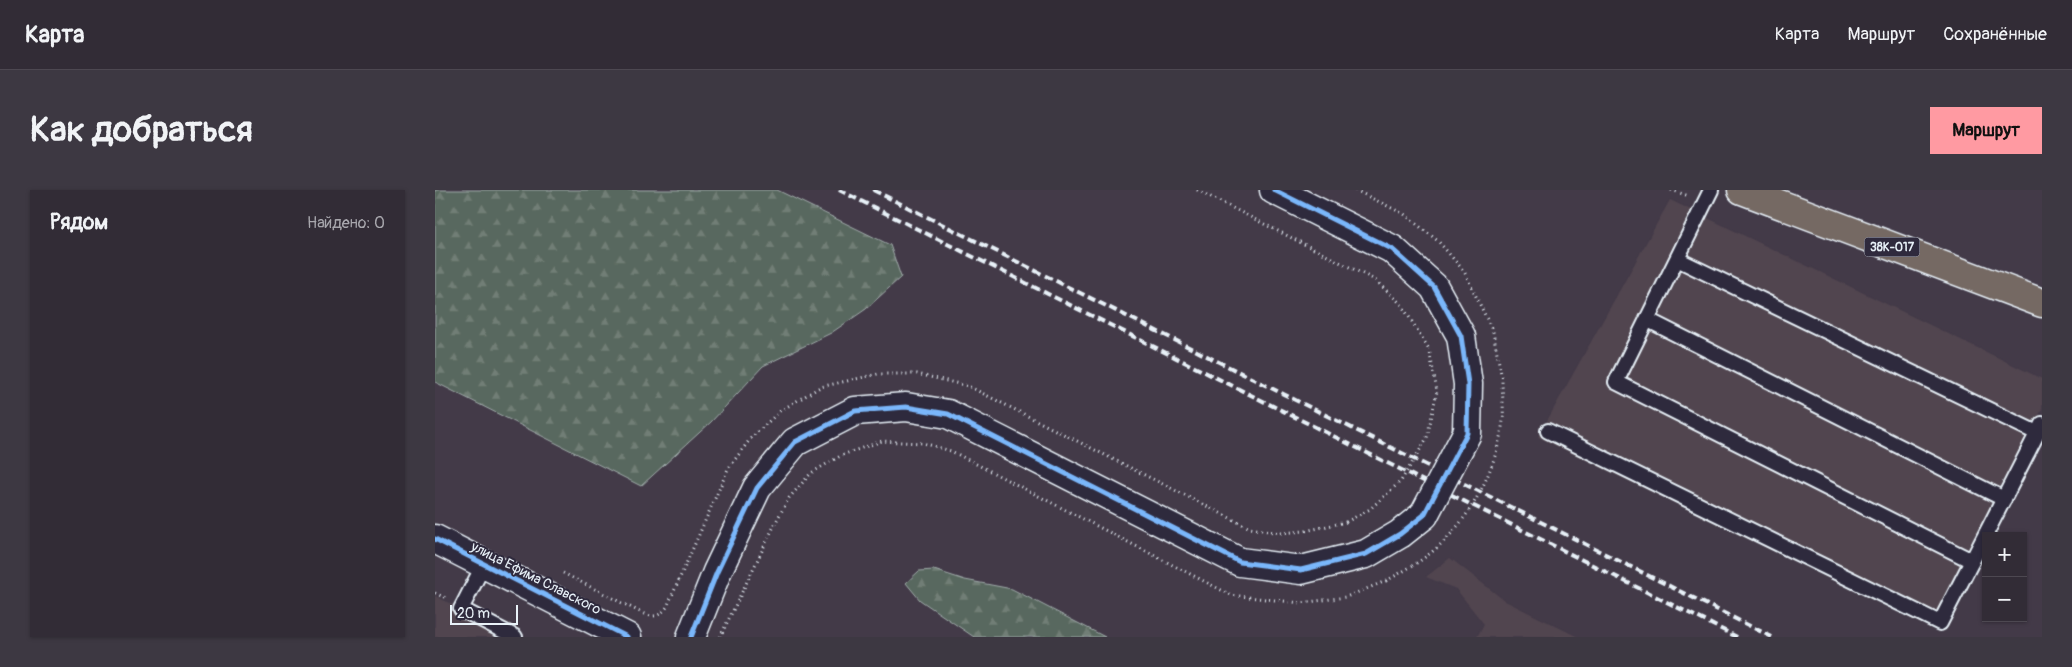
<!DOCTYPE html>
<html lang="ru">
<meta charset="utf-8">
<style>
body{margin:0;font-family:Pangolin,sans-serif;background:#3d3842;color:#f1f3f6}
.controls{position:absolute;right:15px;bottom:15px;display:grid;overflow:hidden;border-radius:0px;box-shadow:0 1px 4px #0004}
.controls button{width:45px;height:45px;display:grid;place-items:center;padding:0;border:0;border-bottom:1px solid #4d4851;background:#322c36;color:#f1f3f6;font:25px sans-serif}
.scale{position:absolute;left:15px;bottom:12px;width:68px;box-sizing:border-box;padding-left:5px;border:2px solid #e8f1f8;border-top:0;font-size:14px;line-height:18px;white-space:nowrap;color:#e8f1f8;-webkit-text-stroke:4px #2f2a3d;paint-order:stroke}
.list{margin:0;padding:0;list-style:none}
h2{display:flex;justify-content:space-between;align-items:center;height:65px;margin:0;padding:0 20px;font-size:21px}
h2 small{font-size:16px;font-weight:400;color:#a8a7ad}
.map{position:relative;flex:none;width:1607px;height:447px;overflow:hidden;border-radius:0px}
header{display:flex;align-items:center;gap:30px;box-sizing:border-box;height:70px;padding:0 25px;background:#322c36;border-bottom:1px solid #4d4851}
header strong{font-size:24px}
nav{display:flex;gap:28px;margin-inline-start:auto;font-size:18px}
.intro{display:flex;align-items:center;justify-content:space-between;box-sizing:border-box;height:120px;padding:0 30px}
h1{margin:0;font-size:35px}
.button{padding:12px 22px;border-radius:0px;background:#ff9aa2;color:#111;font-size:18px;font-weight:700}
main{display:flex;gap:30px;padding:0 30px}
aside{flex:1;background:#322c36;border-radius:0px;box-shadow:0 1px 4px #0004}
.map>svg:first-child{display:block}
.built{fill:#51454f}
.forest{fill:url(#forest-firs);stroke:#a0acab}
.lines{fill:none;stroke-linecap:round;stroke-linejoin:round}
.lane-casing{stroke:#e8f1f8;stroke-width:18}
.street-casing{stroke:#e8f1f8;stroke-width:31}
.secondary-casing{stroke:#e8f1f8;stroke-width:31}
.primary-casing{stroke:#e8f1f8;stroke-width:31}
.path{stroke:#e8f1f8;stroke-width:3;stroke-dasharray:1 4;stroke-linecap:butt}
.lane{stroke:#2f2a3d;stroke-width:14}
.street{stroke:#2f2a3d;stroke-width:28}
.secondary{stroke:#2f2a3d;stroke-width:28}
.primary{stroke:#756964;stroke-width:28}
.rail{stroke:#e8f1f8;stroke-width:4;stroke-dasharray:8 4;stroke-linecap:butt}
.secondary-bridge-casing{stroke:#e8f1f8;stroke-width:31;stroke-linecap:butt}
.path-bridge{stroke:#e8f1f8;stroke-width:3;stroke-dasharray:1 4;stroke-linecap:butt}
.secondary-bridge{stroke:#2f2a3d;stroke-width:28}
.cycleway-casing{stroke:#2f2a3d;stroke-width:8}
.cycleway{stroke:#7ab7fb;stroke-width:5}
.labels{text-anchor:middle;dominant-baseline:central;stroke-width:4;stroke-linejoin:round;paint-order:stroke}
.shield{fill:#2f2a3d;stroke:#b0b5c0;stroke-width:1}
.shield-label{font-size:12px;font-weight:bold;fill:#e8f1f8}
.street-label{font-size:14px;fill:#e8f1f8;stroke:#2f2a3d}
</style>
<header>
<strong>Карта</strong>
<nav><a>Карта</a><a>Маршрут</a><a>Сохранённые</a></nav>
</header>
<div class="intro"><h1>Как добраться</h1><a class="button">Маршрут</a></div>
<main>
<aside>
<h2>Рядом<small>Найдено: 0</small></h2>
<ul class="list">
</ul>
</aside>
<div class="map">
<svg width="1607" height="447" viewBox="0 0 1607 447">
<defs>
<pattern id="forest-firs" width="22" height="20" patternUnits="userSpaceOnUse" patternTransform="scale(1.25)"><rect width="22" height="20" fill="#59685e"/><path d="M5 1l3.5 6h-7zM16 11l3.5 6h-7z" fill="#717e76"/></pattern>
</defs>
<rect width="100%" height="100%" fill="#433a48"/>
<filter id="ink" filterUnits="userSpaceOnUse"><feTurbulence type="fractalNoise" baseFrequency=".02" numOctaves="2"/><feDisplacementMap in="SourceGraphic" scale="10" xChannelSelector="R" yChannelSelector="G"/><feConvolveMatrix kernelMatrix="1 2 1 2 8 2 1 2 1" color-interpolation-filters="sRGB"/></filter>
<g filter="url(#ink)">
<g class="built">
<polygon points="1235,10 1607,189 1607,219 1498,439 1103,247"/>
<polygon points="1015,368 1070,411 1143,447 1042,447 1049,434 1021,399 991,387"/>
<polygon points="0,406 82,447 0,447"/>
</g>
<g class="forest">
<polygon points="0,0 342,0 455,55 466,87 431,119 396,143 328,176 276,232 206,296 0,192"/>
<polygon points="499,380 530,390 577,399 670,447 539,447 485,410 471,393 484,381"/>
</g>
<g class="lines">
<defs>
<g id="lane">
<polyline points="1276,0 1181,192 1537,371 1607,234"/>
<polyline points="1244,70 1602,243"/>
<polyline points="1213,130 1569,309"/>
<polyline points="1113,241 1505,433 1537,371"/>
<polyline points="49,374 26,419 80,447"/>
</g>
<polyline id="street" points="0,349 192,447"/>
<g id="secondary">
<polyline points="839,0 957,59 999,97 1026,146 1033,194 1032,243"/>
<polyline points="256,447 282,382 322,298 360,252 420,221 471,217 513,224 805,372 866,380 931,364 965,344 989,325"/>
</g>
<polyline id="primary" points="1307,0 1607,113"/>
</defs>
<use href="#lane" class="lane-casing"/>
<use href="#street" class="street-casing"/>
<use href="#secondary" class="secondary-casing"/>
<use href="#primary" class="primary-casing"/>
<g class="path">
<polyline points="762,0 940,90 966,114 994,159"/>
<polyline points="920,0 969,24 1003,51 1029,81 1058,142 1067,189"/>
<polyline points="1236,0 1254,6"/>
<polyline points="128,383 209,424"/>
<polyline points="0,403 13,409"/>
<path d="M 209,424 C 220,428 225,426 232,417 L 293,279 L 316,248 L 345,221 L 385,197 L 443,184 L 482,184 L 533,196 L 815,338 L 845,343 L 870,341 L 911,332"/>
<polyline points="285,447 344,326 354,308 376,283 407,265 447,251 488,253 516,261 796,405 866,413 911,407 951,391"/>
</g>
<use href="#lane" class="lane"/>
<use href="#street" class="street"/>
<use href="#secondary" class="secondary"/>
<use href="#primary" class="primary"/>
<g class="rail">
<polyline points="404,0 1302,447"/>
<polyline points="438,0 1337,447"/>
</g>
<defs>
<polyline id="secondary-bridge" points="989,325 1032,243"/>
</defs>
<use href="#secondary-bridge" class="secondary-bridge-casing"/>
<g class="path-bridge">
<polyline points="911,332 935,319 966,291 992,248 1002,201 994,159"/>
<path d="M 951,391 C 965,383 980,375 993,365 C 1034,334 1061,281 1068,231 C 1069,218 1067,203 1067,189"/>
</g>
<use href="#secondary-bridge" class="secondary-bridge"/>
<defs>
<g id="cycleway">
<polyline points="0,349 192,447"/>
<polyline points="256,447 282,382 322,298 360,252 420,221 471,217 513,224 805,372 866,380 931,364 965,344 989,325 1032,243 1033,194 1026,146 999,97 957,59 839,0"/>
</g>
</defs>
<use href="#cycleway" class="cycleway-casing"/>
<use href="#cycleway" class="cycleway"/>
</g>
</g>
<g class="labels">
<rect class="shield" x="1429.5" y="47.5" width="55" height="19" rx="4"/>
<g class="shield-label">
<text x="1457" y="57">38К-017</text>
</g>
<g class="street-label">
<text transform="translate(101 388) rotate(27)">улица Ефима Славского</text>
</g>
</g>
</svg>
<div class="controls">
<button>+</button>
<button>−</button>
</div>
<div class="scale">20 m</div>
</div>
</main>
